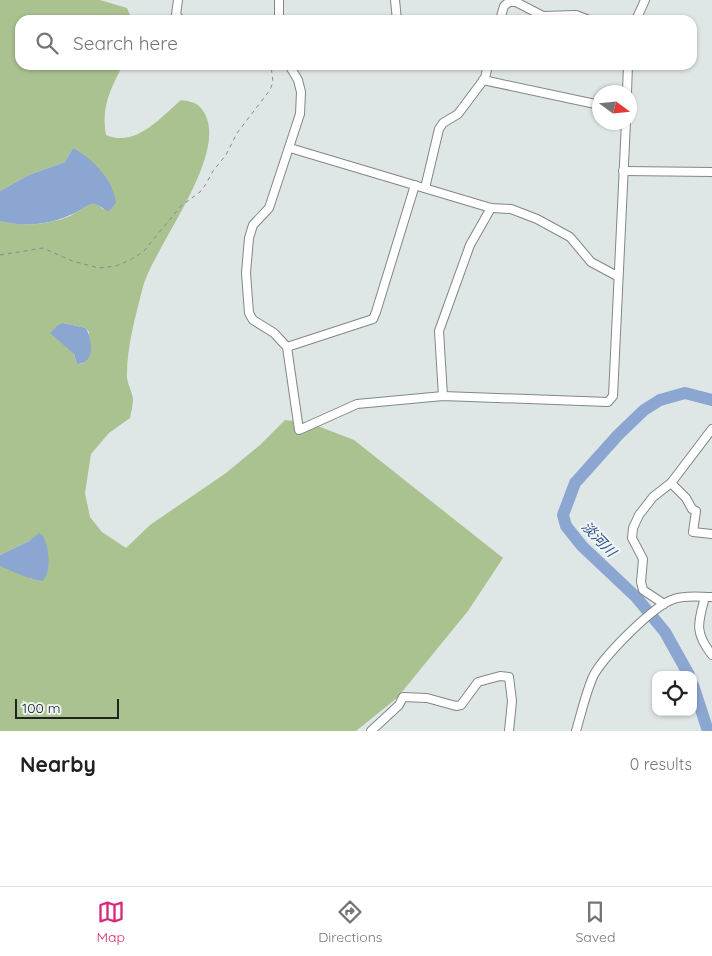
<!DOCTYPE html>
<meta charset="utf-8">
<style>
body{margin:0;font-family:Quicksand,"Noto Sans JP",sans-serif;background:#f6f6f6;color:#202124}
.controls{position:absolute;right:15px;bottom:15px;display:grid;overflow:hidden;border-radius:10px;box-shadow:0 1px 4px #0004}
.controls button{width:45px;height:45px;display:grid;place-items:center;padding:0;border:0;border-bottom:1px solid #e0e0e0;background:#fff;color:#202124;font:25px sans-serif}
.compass{position:absolute;left:592px;top:85px;width:45px;height:45px;border-radius:50%;background:#fff;box-shadow:0 1px 4px #0004;rotate:105deg}
.scale{position:absolute;left:15px;bottom:12px;width:104px;box-sizing:border-box;padding-left:5px;border:2px solid #202323;border-top:0;font-size:14px;line-height:18px;white-space:nowrap;color:#202323;-webkit-text-stroke:4px #ecf4f4;paint-order:stroke}
.list{margin:0;padding:0;list-style:none}
h2{display:flex;justify-content:space-between;align-items:center;height:65px;margin:0;padding:0 20px;font-size:21px}
h2 small{font-size:16px;font-weight:400;color:#757577}
.icon{flex:none;width:28px;height:28px;fill:none;stroke:currentColor;stroke-width:2;stroke-linecap:round;stroke-linejoin:round}
.map{position:relative;flex:none;width:712px;height:731px;overflow:hidden}
.search{position:absolute;background:#fff;box-shadow:0 1px 4px #0004;left:15px;right:15px;top:15px;height:55px;display:flex;align-items:center;gap:12px;box-sizing:border-box;padding:0 18px;border-radius:15px;color:#757577;font-size:19px}
.sheet{height:155px;background:#fff}
nav{display:flex;justify-content:space-around;align-items:center;box-sizing:border-box;height:70px;border-top:1px solid #e0e0e0;background:#fff;font-size:14px;color:#757577}
nav a{display:grid;justify-items:center;gap:2px}
nav .on{color:#db2777}
.map>svg:first-child{display:block}
.forest{fill:#aac190;fill-rule:evenodd}
.water{fill:#8ca6d2}
.lines{fill:none;stroke-linecap:round;stroke-linejoin:round}
.river{stroke:#8ca6d2;stroke-width:12}
.minor-casing{stroke:#808787;stroke-width:10}
.path{stroke:#878c8c;stroke-width:1;stroke-dasharray:4 4;stroke-linecap:butt}
.minor{stroke:#fff;stroke-width:8}
.labels{text-anchor:middle;dominant-baseline:central;stroke-width:4.5;stroke-linejoin:round;paint-order:stroke}
.water-label{font-size:14px;font-style:italic;fill:#2a4981;stroke:#ecf4f4}
</style>
<div class="map">
<svg width="712" height="731" viewBox="0 0 712 731">
<rect width="100%" height="100%" fill="#dfe7e6"/>
<path class="forest" d="M 0,0 L 100,0 L 127,8 L 132,20 L 20,20 L 20,65 L 123,65 C 110,90 101,107 106,135 C 136,148 161,117 181,100 C 187,101 195,102 199,106 C 238,144 154,245 143,287 C 136,314 127,346 127,374 C 126,382 132,391 133,399 C 133,405 131,413 130,418 L 109,433 L 91,454 L 85,493 L 90,517 L 102,532 L 126,548 L 150,525 L 226,473 L 260,445 L 285,420 L 310,423 L 354,440 L 503,558 L 468,611 L 397,698 L 356,731 L 0,731 L 0,566 L 28,576 L 32,579 L 39,534 L 29,541 L 0,555 L 0,221 C 23,227 48,225 70,216 C 77,213 83,207 90,204 C 96,202 100,207 104,210 L 73,148 L 65,162 L 29,175 L 0,191 ZM 64,323 L 86,328 L 89,332 L 86,361 L 82,364 L 77,364 Z"/>
<g class="water">
<path d="M 73,148 C 93,159 113,179 116,203 L 109,211 C 103,210 97,202 91,204 C 85,206 77,213 70,215 C 49,225 23,227 0,221 L 0,191 L 29,175 L 65,162 Z"/>
<path d="M 63,323 L 86,328 C 92,339 96,364 77,364 L 74,354 L 50,333 L 58,325 Z"/>
<path d="M 39,533 L 43,536 C 49,548 52,569 43,581 C 29,579 13,572 0,566 L 0,555 L 29,541 Z"/>
</g>
<g class="lines">
<g class="river">
<polyline points="689,675 665,632 636,597 582,546 566,526 563,515 575,483 618,435 644,410 660,400 685,393 712,400"/>
<polyline points="693,685 708,731"/>
</g>
<defs>
<g id="minor">
<polyline points="178,0 176,15 181,20"/>
<polyline points="395,0 397,20"/>
<polyline points="279,20 279,0"/>
<polyline points="500,20 504,6 509,2 516,2 543,16 576,15 589,20"/>
<polyline points="636,20 645,0"/>
<polyline points="289,65 298,80 301,92 300,114 269,208 253,225 249,238 246,273 249,313 253,320 274,333 287,347 299,430 357,404 443,396 608,402 613,396 626,122"/>
<polyline points="483,80 600,105"/>
<polyline points="627,92 628,65"/>
<polyline points="290,148 491,208 511,209 537,219 570,237 591,262 617,276"/>
<polyline points="623,171 712,172"/>
<polyline points="425,188 439,129 443,123 458,114 485,78 488,65"/>
<polyline points="287,347 373,319 376,312 415,185"/>
<polyline points="443,396 439,331 470,245 491,208"/>
<polyline points="671,483 686,498 692,509 696,511 693,532 712,534"/>
<path d="M 705,597 C 698,623 694,632 712,655"/>
<polyline points="664,604 643,590 641,582 643,559 632,538 633,528 639,515 653,497 671,483 712,429"/>
<polyline points="371,731 399,705 403,697 427,698 456,706 461,705 478,682 500,676 509,677 512,701 509,731"/>
<path d="M 576,731 C 581,714 585,696 592,679 C 599,660 654,605 674,599 C 686,595 699,597 712,597"/>
</g>
</defs>
<use href="#minor" class="minor-casing"/>
<polyline class="path" points="0,255 43,248 72,261 99,268 116,266 130,260 143,252 181,206 200,192 206,184 213,171 226,155 237,133 270,90 273,82 271,65"/>
<use href="#minor" class="minor"/>
</g>
<g class="labels">
<g class="water-label">
<text transform="translate(599 539) rotate(46)">淡河川</text>
</g>
</g>
</svg>
<div class="controls">
<button><svg class="icon" aria-label="locate" viewBox="0 0 24 24"><circle cx="12" cy="12" r="6"/><path d="M12 2v4M12 18v4M2 12h4M18 12h4"/></svg></button>
</div>
<svg class="compass" viewBox="-18 -18 36 36"><path d="M0-13l5 13h-10z" fill="#e53935"/><path d="M0 13l5-13h-10z" fill="#757577"/></svg>
<div class="scale">100 m</div>
<div class="search"><svg class="icon" aria-label="search" viewBox="0 0 24 24"><circle cx="10" cy="10" r="6"/><path d="M15 15l6 6"/></svg>Search here</div>
</div>
<section class="sheet">
<h2>Nearby<small>0 results</small></h2>
<ul class="list">
</ul>
</section>
<nav>
<a class="on"><svg class="icon" aria-label="map" viewBox="0 0 24 24"><path d="M3 6l6-2 6 2 6-2v14l-6 2-6-2-6 2zM9 4v14M15 6v14"/></svg>Map</a>
<a><svg class="icon" aria-label="directions" viewBox="0 0 24 24"><path d="M12 3l9 9-9 9-9-9zM9 14v-3h6M13 9l2 2-2 2"/></svg>Directions</a>
<a><svg class="icon" aria-label="saved" viewBox="0 0 24 24"><path d="M7 4h10v16l-5-4-5 4z"/></svg>Saved</a>
</nav>
